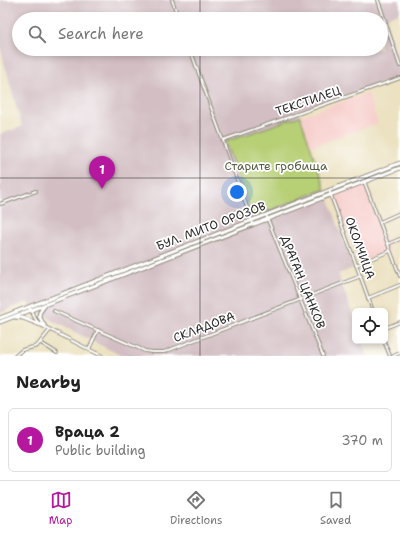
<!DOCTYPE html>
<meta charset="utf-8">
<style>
body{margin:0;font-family:"Shantell Sans",sans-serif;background:#f6f6f6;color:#222}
.controls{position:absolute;right:12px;bottom:12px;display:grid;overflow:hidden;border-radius:6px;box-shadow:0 2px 6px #0003}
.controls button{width:36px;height:36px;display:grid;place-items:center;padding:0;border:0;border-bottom:1px solid #e0e0e0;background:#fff;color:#222;font:20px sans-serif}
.you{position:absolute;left:237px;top:192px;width:14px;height:14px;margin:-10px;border:3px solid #fff;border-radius:50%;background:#1a73e8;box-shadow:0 0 0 6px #1a73e833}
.badge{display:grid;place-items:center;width:26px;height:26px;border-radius:50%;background:#b5179e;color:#fff;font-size:13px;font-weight:700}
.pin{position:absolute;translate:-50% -33px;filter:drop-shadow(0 1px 2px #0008)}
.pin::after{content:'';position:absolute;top:21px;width:14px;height:12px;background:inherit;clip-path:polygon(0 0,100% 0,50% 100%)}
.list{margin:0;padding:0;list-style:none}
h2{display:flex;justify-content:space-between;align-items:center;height:52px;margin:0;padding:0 16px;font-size:17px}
h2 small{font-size:13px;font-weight:400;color:#767676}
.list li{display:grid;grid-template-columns:26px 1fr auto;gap:12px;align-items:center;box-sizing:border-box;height:64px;margin:0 8px 8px;padding:0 8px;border:1px solid #e0e0e0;border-radius:6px}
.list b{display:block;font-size:15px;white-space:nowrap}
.list p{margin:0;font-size:13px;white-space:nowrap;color:#767676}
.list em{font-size:13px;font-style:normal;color:#767676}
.icon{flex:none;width:22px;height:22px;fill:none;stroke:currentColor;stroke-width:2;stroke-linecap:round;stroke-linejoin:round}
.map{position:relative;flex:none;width:400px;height:356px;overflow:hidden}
.search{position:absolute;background:#fff;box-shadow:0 2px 6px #0003;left:12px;right:12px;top:12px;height:44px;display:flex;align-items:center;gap:10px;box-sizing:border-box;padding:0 14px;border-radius:22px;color:#767676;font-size:15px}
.sheet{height:124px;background:#fff}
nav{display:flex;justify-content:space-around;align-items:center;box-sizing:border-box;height:56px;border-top:1px solid #e0e0e0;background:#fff;font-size:11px;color:#767676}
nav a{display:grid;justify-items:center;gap:2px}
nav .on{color:#b5179e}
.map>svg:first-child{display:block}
.built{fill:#f7d0cd}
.industrial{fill:#d2bec3;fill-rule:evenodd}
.green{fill:#b7cf74;stroke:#717d50}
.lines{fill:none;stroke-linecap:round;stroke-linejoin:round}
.minor-casing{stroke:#8c8676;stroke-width:4}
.secondary-casing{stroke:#8c8676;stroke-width:5}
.minor{stroke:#fff;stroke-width:2}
.secondary{stroke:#fff;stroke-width:3}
.grid{fill:none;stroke:#2b2b2b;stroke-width:1;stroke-opacity:0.55}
.labels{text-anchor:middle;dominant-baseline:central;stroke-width:3.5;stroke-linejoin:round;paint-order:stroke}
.street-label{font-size:12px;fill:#2b2b2b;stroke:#fff}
.park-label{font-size:12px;fill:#555c41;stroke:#fff}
</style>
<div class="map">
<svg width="400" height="356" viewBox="0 0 400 356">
<rect width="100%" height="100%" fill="#fff"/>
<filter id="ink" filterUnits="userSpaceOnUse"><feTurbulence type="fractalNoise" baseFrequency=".025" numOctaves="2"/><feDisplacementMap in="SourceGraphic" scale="8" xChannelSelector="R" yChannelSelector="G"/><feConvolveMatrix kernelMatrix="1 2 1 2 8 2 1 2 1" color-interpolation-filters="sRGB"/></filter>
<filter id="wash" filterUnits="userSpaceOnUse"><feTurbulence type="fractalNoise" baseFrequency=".012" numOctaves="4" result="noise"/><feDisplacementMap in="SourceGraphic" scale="16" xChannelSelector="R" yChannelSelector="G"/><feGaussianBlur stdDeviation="0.9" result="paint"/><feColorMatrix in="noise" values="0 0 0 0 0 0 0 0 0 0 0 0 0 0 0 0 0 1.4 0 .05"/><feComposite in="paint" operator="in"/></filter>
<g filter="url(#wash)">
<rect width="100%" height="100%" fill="#ece2c2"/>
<g class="built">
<polygon points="368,93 378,123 310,147 300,116"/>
<polygon points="364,183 390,251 359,263 333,195"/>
</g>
<path class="industrial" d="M 0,0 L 400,0 L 400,13 L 384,18 L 400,66 L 400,77 L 298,111 L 353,268 L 338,274 L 355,322 L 355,341 L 362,341 L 367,356 L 122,356 L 51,320 L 27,302 L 0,313 L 0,134 L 22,127 L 0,47 ZM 19,19 L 381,19 L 381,49 L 19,49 Z"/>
<polygon class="green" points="300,116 325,189 253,217 225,142"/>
</g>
<g filter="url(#ink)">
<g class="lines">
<defs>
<g id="minor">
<polyline points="172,0 179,19"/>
<polyline points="378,0 400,66"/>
<polyline points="190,49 253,224"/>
<polyline points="223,140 400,78"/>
<polyline points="364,181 400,276"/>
<polyline points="329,190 373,311"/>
<polyline points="0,204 36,191"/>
<polyline points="266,215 323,356"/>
<polyline points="380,222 400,213"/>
<polyline points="388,244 400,239"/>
<polyline points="356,265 390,251"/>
<polyline points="368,298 400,285"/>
<polyline points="29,307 36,320 41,325 102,356"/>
<polyline points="54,311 145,351 152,352 164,352 361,276"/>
<polyline points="385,328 400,322"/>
<polyline points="384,341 390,356"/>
<polyline points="41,343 57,353"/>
<polyline points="89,349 98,330"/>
<polyline points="15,356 22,350 37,346 50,330"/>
<polyline points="393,356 400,353"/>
</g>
<g id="secondary">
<polyline points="15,317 23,318 41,325"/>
<polyline points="0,318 400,163"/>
<polyline points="0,322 400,168"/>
<polyline points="45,327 39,316 40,312 45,305"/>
</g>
</defs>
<use href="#minor" class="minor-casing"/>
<use href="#secondary" class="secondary-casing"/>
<use href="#minor" class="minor"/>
<use href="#secondary" class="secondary"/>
</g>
</g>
<path class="grid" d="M 200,0 L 200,19M 200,49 L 200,356M 0,178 L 400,178"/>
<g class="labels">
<g class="street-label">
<text transform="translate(308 101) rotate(-19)">ТЕКСТИЛЕЦ</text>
<text transform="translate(211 226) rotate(-21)">БУЛ. МИТО ОРОЗОВ</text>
<text transform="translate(360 248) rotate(70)">ОКОЛЧИЦА</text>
<text transform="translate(303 282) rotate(68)">ДРАГАН ЦАНКОВ</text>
<text transform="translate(204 327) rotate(-21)">СКЛАДОВА</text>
</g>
<g class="park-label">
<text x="276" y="166">Старите гробища</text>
</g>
</g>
</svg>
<div class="controls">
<button><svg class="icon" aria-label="locate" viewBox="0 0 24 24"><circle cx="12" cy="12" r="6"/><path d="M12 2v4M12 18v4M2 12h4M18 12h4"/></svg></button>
</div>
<div class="you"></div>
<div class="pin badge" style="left:102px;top:189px">1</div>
<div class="search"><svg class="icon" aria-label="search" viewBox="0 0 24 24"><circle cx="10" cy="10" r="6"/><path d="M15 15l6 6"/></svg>Search here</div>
</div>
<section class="sheet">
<h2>Nearby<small></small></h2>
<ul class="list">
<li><span class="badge">1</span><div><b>Враца 2</b><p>Public building</p></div><em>370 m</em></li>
</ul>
</section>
<nav>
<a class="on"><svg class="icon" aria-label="map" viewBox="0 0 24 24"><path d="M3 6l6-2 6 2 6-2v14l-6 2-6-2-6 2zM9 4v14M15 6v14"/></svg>Map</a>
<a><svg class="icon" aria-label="directions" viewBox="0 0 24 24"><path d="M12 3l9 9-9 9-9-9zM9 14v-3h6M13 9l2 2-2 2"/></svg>Directions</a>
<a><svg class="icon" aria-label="saved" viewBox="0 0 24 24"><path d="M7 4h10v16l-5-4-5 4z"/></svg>Saved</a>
</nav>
